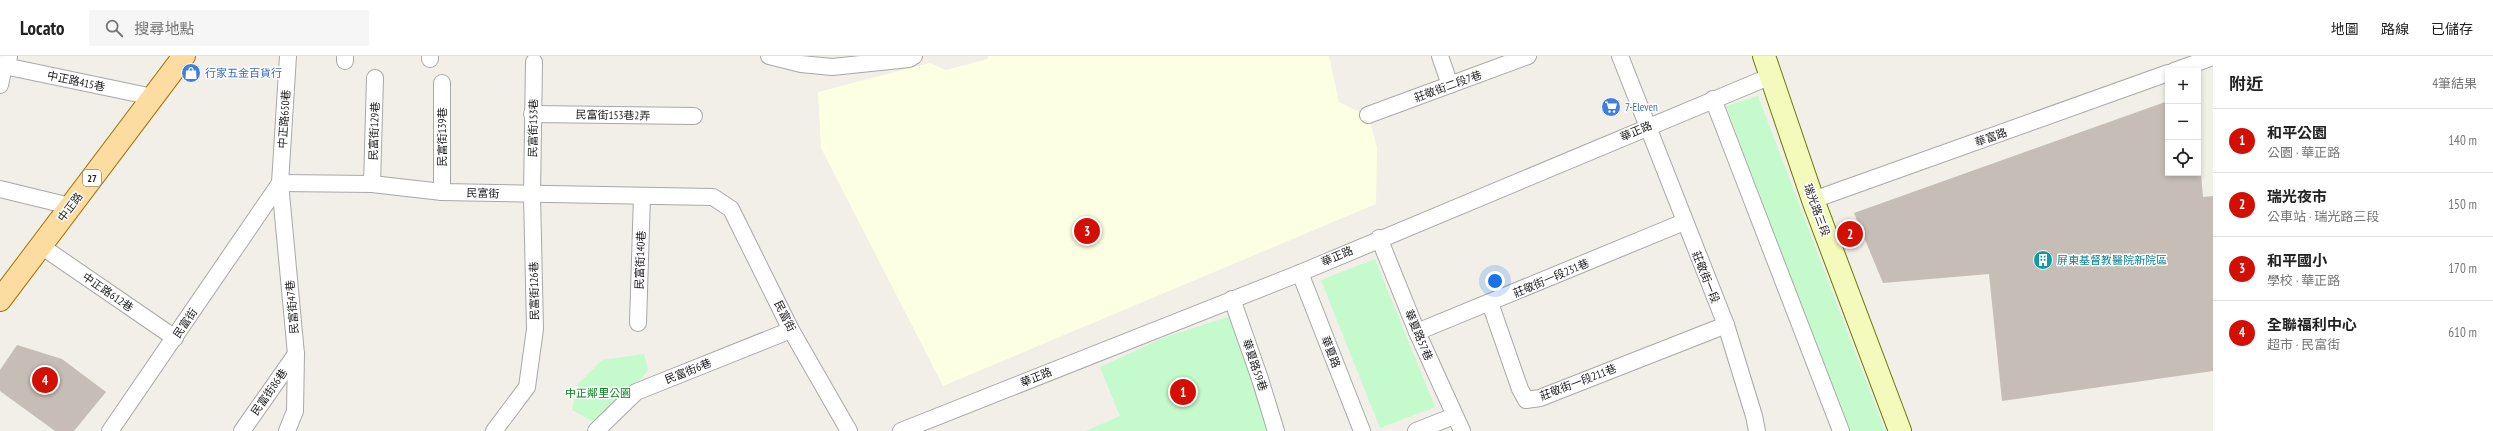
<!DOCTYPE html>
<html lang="zh-TW">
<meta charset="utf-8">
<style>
body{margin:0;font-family:"PT Sans Narrow","Noto Sans TC",sans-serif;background:#f6f6f6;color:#222}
.controls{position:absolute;right:12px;top:12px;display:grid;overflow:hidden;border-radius:0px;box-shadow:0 2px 6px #0003}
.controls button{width:36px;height:36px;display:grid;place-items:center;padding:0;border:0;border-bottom:1px solid #e0e0e0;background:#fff;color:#222;font:20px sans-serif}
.you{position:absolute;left:1495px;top:225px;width:14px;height:14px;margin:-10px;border:3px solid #fff;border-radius:50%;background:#1a73e8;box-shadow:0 0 0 6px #1a73e833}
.badge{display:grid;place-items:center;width:26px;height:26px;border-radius:50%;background:#d20f00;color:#fff;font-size:13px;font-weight:700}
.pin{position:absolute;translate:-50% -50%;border:2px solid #fff;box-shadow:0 1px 4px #0006}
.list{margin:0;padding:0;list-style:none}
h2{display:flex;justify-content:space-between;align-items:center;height:52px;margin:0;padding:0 16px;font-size:17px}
h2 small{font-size:13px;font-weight:400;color:#767676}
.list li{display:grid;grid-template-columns:26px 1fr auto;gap:12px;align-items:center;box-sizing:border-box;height:64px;padding:0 16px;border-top:1px solid #e0e0e0}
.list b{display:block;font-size:15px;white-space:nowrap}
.list p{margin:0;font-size:13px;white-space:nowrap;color:#767676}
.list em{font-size:13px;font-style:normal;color:#767676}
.icon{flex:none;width:22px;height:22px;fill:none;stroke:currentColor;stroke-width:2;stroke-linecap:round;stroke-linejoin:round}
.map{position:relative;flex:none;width:2213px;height:375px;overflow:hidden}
header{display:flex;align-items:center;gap:24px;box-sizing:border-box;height:56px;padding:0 20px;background:#fff;border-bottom:1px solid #e0e0e0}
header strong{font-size:19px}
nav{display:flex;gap:22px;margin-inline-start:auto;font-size:14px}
.search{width:280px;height:36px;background:#f6f6f6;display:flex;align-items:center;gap:10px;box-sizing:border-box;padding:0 14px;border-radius:0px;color:#767676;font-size:15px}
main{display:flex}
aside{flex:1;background:#fff}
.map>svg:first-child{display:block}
.education{fill:#fdffe3}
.park{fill:#c5facd}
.building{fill:#c6beb6}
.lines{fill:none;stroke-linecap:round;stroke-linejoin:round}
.street-casing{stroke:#a8a8a8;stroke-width:18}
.secondary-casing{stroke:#667c04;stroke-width:24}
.primary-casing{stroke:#9e7500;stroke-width:24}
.street{stroke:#fff;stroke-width:16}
.secondary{stroke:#f3fabc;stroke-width:22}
.primary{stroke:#fddca1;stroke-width:22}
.labels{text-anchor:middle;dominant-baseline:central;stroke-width:3;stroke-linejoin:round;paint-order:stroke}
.shield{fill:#fff;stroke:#646464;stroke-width:1}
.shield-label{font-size:10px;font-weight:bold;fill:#212121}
.shop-label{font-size:11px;fill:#366cbe;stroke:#fff;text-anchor:start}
.street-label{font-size:11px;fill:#212121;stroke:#fff}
.culture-label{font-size:11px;fill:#0d838f;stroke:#fff;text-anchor:start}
.park-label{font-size:11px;fill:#0b831e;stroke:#fff}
</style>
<header>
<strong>Locato</strong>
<div class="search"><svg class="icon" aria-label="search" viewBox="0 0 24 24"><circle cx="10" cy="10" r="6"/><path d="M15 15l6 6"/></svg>搜尋地點</div>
<nav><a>地圖</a><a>路線</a><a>已儲存</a></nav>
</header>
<main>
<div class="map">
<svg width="2213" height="375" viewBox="0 0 2213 375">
<rect width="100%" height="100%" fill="#f1efe7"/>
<polygon class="education" points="988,0 1329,0 1339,46 1368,60 1377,91 1376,148 943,330 821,92 818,36 930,7 946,14 988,3"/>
<g class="park">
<polygon points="1758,40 1885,375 1848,375 1726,50"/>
<polygon points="1375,203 1435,351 1380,372 1321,224"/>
<polygon points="1231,260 1267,375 1086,375 1120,360 1100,311 1163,282"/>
<polygon points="644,298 648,314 638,326 620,339 603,367 592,365 572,354 578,328 602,304"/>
</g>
<g class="building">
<polygon points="2168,45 2168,117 2201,117 2203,141 2213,140 2213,315 2002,345 1989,218 1883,227 1854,157"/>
<polygon points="17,289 62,303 106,336 74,375 55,375 0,335 0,314"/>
</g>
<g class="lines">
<defs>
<g id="street">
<polyline points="769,0 801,8 832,11 909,3 914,0"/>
<polyline points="1440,0 1450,29"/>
<polyline points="1620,0 1726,269 1754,360 1757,375"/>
<polyline points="430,3 430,0"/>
<polyline points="345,5 345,0"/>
<polyline points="0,9 153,41"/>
<polyline points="2174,15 2213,1"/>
<polyline points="442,27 442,136"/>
<polyline points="0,29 4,10 9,1"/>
<polyline points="1713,43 1841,375"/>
<polyline points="532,58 694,60"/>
<polyline points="1368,59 1528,0"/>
<polyline points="280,127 372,128 442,136 713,141 731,153 791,274 849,375"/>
<polyline points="372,128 375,22"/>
<polyline points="0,133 70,150"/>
<polyline points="1813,144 2168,17"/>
<polyline points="1379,182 1417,276 1462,375"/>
<polyline points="41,190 175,282"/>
<polyline points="1300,217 1362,375"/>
<polyline points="1232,243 1260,323 1276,375"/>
<polyline points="1490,247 1520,333 1526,344 1540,342 1726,269"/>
<polyline points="638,267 642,140"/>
<polyline points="1417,276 1684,166"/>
<polyline points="110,375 280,127"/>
<polyline points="242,375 296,298"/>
<polyline points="287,375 295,355 296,298 280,127 288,0"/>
<polyline points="494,375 527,331 535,273 532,139 534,6"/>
<polyline points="596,375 636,336 791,274"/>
<polyline points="901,375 1300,217 1771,20"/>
<polyline points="1416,375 1454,360"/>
</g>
<polyline id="secondary" points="1764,0 1813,144 1900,375"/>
<polyline id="primary" points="0,244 184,0"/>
</defs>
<use href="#street" class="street-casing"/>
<use href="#secondary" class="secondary-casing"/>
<use href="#primary" class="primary-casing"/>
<use href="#street" class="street"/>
<use href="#secondary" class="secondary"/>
<use href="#primary" class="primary"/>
</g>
<defs>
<symbol id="shop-disc" viewBox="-11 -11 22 22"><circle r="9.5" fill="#3f7fe0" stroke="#fff"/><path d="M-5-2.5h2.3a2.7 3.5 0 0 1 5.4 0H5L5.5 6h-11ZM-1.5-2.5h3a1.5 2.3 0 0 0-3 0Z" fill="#fff"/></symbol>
<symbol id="supermarket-disc" viewBox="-11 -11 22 22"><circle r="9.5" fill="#3f7fe0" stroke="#fff"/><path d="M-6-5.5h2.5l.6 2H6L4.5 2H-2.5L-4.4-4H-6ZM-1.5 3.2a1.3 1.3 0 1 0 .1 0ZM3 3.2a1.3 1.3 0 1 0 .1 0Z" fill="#fff"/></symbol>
<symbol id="building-disc" viewBox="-11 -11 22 22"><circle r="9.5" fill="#0f9aa8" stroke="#fff"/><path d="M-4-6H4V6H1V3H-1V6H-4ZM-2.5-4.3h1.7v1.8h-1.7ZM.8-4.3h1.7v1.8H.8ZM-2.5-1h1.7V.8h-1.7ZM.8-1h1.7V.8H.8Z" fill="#fff"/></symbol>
</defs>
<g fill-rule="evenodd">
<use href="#shop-disc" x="180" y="6" width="22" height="22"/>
<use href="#supermarket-disc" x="1600" y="40" width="22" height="22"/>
<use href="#building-disc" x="2032" y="193" width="22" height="22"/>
</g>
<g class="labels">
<rect class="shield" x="83" y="114" width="18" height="16" rx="3"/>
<g class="shield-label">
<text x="92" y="122">27</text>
</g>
<g class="shop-label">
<text x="205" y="17">行家五金百貨行</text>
<text x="1625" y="51">7-Eleven</text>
</g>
<g class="street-label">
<text transform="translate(76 25) rotate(12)">中正路415巷</text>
<text transform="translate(1448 30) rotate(-20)">莊敬街二段7巷</text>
<text transform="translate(613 59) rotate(1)">民富街153巷2弄</text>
<text transform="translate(284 63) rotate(-86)">中正路650巷</text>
<text transform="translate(533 72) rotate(-89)">民富街153巷</text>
<text transform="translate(374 75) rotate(-88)">民富街129巷</text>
<text transform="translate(1636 75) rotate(-23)">華正路</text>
<text transform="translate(442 81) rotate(-90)">民富街139巷</text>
<text transform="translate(1991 81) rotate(-20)">華富路</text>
<text transform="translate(483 137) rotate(2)">民富街</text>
<text transform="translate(70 151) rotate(-53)">中正路</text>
<text transform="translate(1817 154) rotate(70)">瑞光路三段</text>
<text transform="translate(1337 200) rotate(-23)">華正路</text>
<text transform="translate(640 204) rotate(-88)">民富街140巷</text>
<text transform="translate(1706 221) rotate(68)">莊敬街一段</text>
<text transform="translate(1551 222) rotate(-23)">莊敬街一段231巷</text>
<text transform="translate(534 235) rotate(-91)">民富街126巷</text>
<text transform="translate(108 236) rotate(35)">中正路612巷</text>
<text transform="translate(292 251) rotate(-95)">民富街47巷</text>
<text transform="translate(785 260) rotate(63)">民富街</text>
<text transform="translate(185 267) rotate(-56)">民富街</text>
<text transform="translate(1419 279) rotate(67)">華夏路57巷</text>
<text transform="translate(1331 296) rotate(69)">華夏路</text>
<text transform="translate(1255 309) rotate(71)">華夏路59巷</text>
<text transform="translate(688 315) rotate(-22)">民富街6巷</text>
<text transform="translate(1036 321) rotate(-22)">華正路</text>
<text transform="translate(1578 326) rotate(-21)">莊敬街一段211巷</text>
<text transform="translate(269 336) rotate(-55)">民富街86巷</text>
</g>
<g class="culture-label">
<text x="2057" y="204">屏東基督教醫院新院區</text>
</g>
<g class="park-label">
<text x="598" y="337">中正鄰里公園</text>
</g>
</g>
</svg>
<div class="controls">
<button>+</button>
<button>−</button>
<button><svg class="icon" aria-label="locate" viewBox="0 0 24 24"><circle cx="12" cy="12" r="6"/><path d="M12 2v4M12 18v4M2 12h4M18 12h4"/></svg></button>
</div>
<div class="you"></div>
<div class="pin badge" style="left:1183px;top:336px">1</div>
<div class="pin badge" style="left:1850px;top:178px">2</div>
<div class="pin badge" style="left:1087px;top:175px">3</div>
<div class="pin badge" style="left:45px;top:324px">4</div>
</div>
<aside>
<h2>附近<small>4筆結果</small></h2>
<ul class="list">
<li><span class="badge">1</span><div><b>和平公園</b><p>公園 · 華正路</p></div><em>140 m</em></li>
<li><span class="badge">2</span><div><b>瑞光夜市</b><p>公車站 · 瑞光路三段</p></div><em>150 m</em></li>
<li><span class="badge">3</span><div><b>和平國小</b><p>學校 · 華正路</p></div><em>170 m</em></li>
<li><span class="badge">4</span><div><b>全聯福利中心</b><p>超市 · 民富街</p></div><em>610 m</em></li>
</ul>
</aside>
</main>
